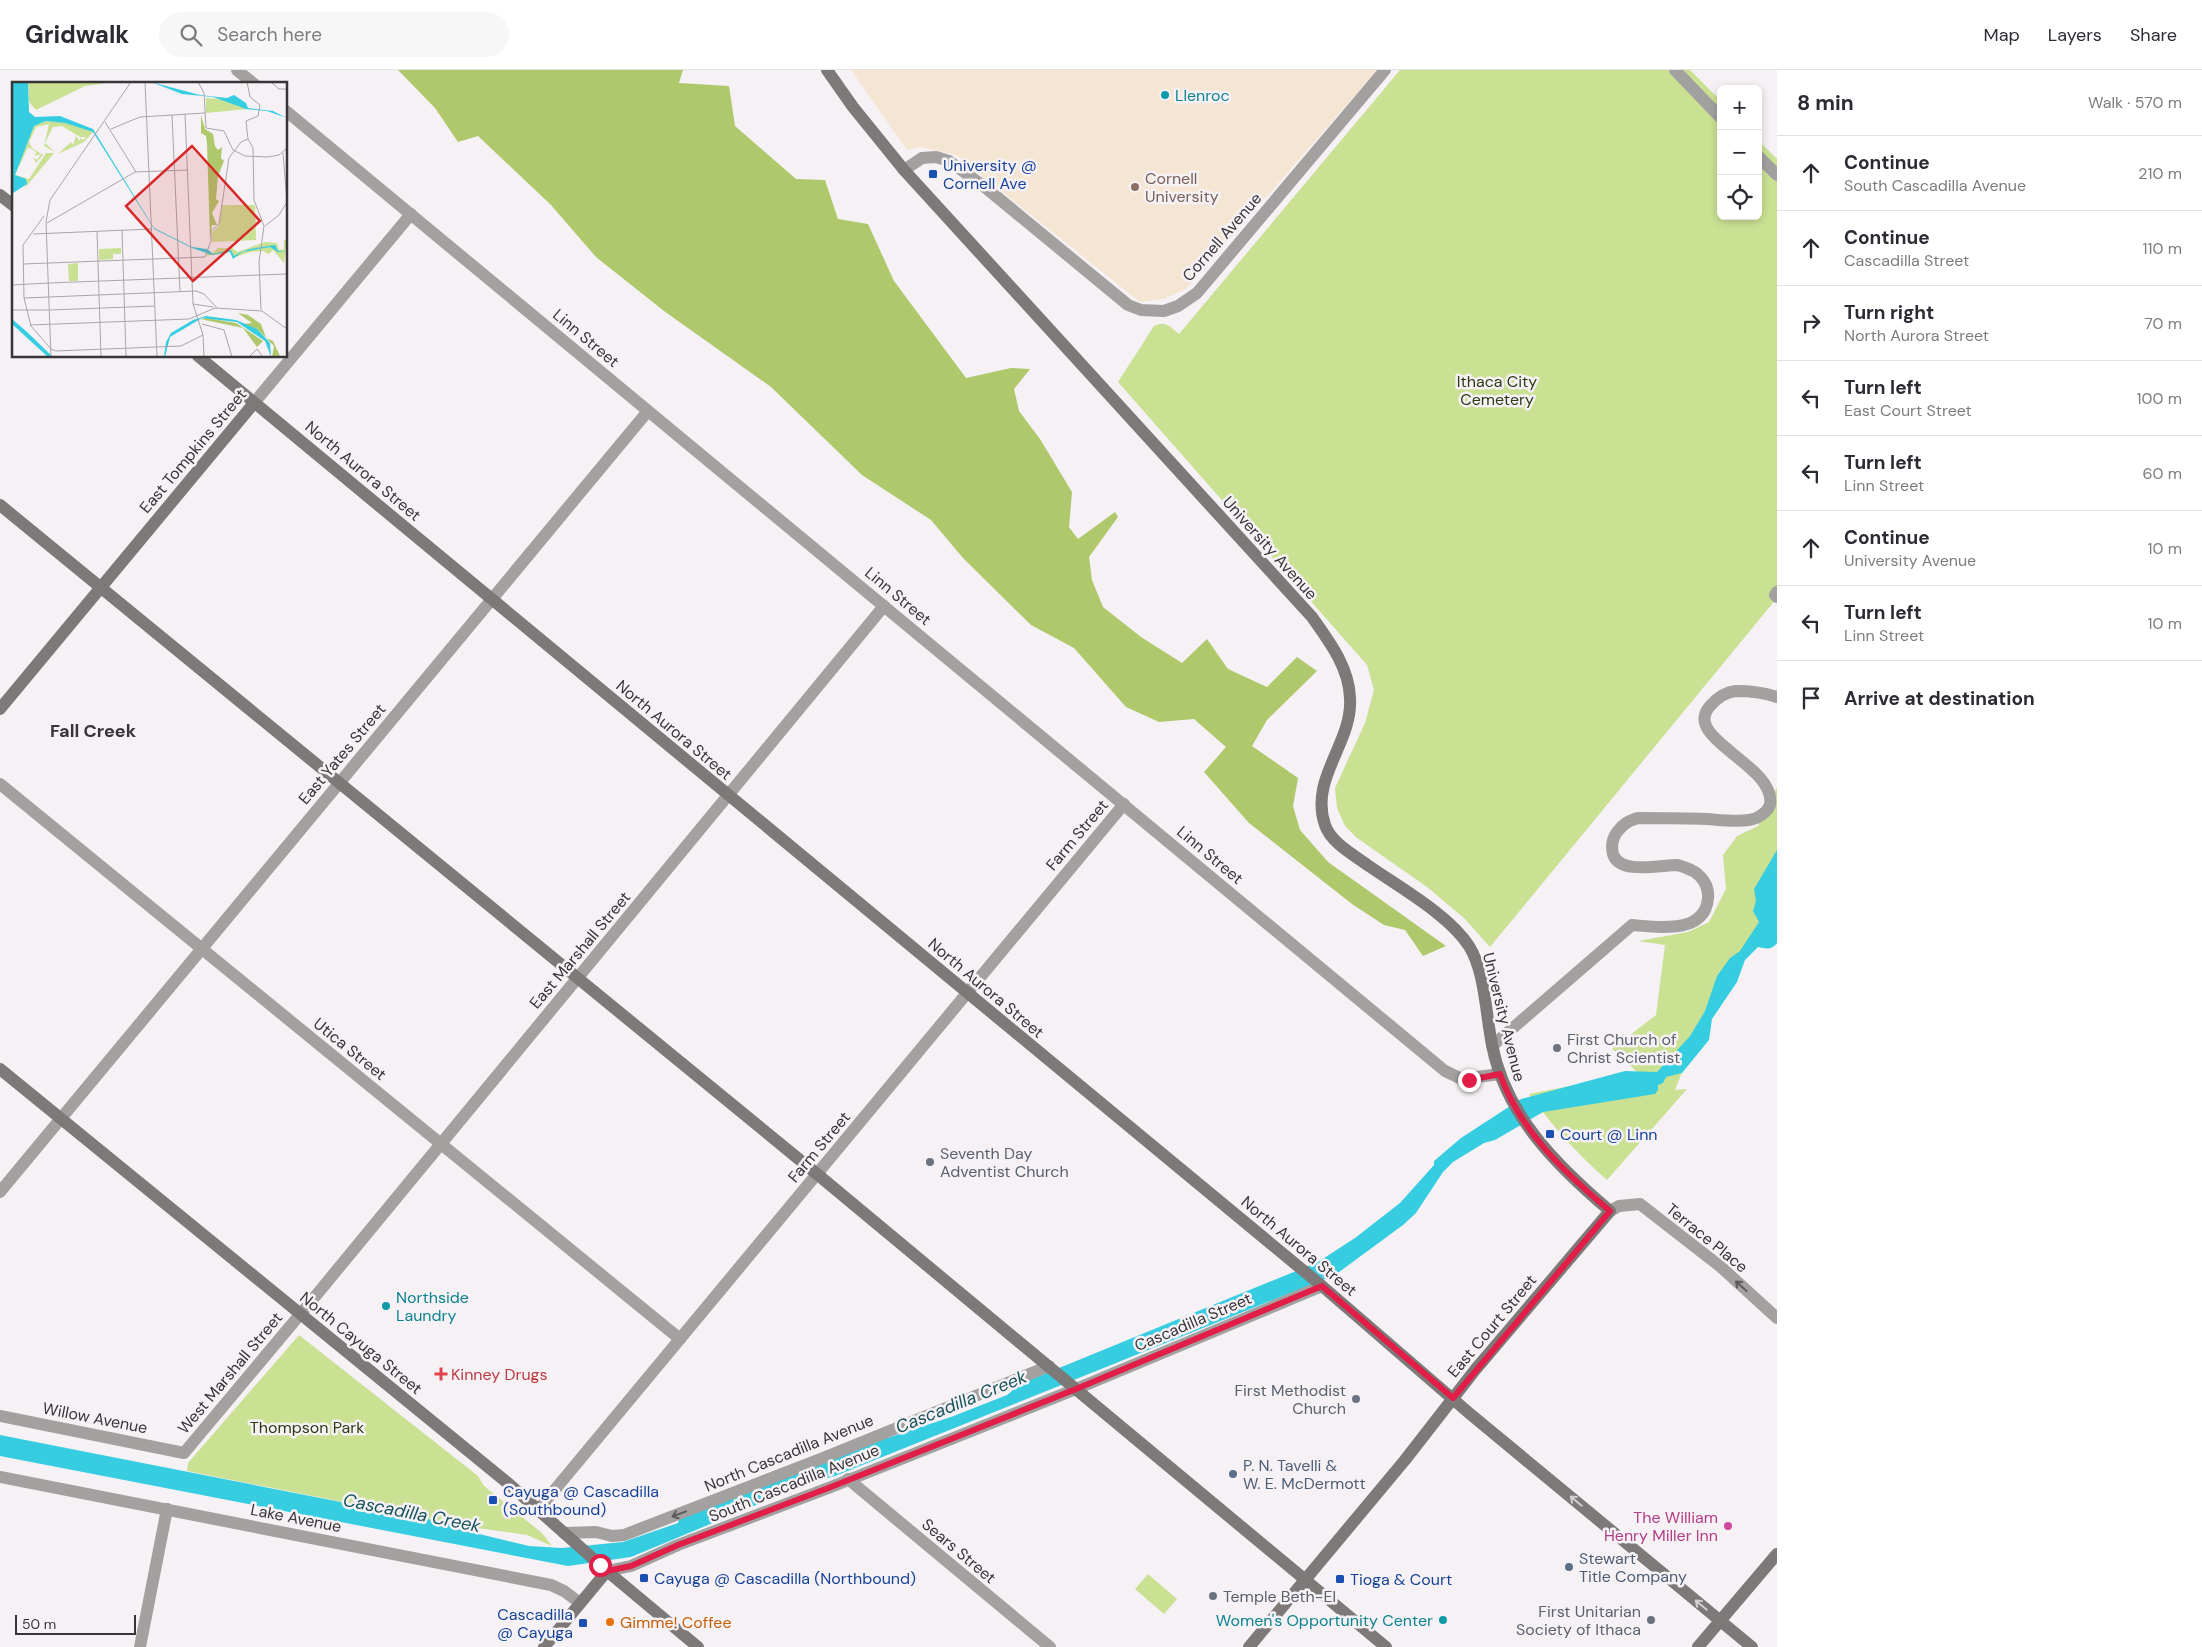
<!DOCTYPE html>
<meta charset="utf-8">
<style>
body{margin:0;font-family:"DM Sans",sans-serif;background:#f7f7f7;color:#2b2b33}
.controls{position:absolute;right:15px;top:15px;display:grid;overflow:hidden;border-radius:8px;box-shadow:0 2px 8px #0003}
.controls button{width:45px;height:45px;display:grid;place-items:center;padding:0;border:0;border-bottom:1px solid #e1e1e2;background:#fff;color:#2b2b33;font:25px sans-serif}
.scale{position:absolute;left:15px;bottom:12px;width:121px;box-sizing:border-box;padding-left:5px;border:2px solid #373537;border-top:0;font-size:14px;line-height:18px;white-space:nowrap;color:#373537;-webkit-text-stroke:4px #f5f1f5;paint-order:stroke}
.stop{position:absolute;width:15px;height:15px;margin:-11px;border:4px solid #e11d48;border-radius:50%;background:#fff}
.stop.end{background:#e11d48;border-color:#fff;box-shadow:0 1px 5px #0008}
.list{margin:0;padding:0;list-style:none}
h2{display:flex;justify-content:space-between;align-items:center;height:65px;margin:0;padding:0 20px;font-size:21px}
h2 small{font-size:16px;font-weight:400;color:#7c7c81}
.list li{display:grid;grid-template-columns:32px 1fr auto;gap:15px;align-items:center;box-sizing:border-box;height:75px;padding:0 20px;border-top:1px solid #e1e1e2}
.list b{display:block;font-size:19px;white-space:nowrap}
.list p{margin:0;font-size:16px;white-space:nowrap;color:#7c7c81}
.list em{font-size:16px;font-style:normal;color:#7c7c81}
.icon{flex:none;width:28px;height:28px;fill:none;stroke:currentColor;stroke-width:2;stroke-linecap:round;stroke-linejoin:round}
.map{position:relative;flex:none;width:1777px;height:1577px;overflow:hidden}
header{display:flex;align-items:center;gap:30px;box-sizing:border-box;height:70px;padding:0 25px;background:#fff;border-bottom:1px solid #e1e1e2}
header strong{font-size:24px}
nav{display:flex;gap:28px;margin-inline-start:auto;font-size:18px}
.search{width:350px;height:45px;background:#f7f7f7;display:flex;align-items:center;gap:12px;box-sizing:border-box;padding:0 18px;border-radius:28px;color:#7c7c81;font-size:19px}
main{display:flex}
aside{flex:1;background:#fff}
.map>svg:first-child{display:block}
.education{fill:#f5e6d3}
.green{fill:#cae194}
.forest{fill:#aec86b}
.water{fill:#36cde1}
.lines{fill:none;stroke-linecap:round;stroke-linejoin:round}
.street{stroke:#a3a1a0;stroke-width:12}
.secondary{stroke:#7d7979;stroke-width:12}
.oneway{stroke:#5d5b5c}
.oneway2{stroke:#d1cdd0}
.route{stroke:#e11d48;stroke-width:6}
.culture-dot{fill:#0f9aa8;stroke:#f5f1f5;stroke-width:2}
.transit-dot{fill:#1a4fb4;stroke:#f5f1f5;stroke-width:2}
.education-dot{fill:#8d6e63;stroke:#f5f1f5;stroke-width:2}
.worship-dot{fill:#6b7280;stroke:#f5f1f5;stroke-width:2}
.health-dot{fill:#e0444e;stroke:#f5f1f5;stroke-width:2}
.service-dot{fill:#5c6f8a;stroke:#f5f1f5;stroke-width:2}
.hotel-dot{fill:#d1479c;stroke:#f5f1f5;stroke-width:2}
.food-dot{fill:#e8710a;stroke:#f5f1f5;stroke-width:2}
.labels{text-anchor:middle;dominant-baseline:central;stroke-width:5;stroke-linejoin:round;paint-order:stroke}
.culture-label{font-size:16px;fill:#0d838f;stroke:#f5f1f5;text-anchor:start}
.transit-label{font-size:16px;fill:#164399;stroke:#f5f1f5;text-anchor:start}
.education-label{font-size:16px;fill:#785e54;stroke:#f5f1f5;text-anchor:start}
.street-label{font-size:16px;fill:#373537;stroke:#f5f1f5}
.park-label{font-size:16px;fill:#2f3a13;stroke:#f5f1f5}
.worship-label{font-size:16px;fill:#5b616d;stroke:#f5f1f5;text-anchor:start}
.health-label{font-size:16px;fill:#be3a42;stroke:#f5f1f5;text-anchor:start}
.service-label{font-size:16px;fill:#4e5e75;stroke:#f5f1f5;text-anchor:start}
.hotel-label{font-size:16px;fill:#b23c85;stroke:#f5f1f5;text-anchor:end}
.food-label{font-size:16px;fill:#c56008;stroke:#f5f1f5;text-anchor:start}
.neighbourhood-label{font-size:18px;font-weight:bold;fill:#373537;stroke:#f5f1f5}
.water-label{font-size:18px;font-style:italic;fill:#17545c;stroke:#f5f1f5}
.inset-road{fill:none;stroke:#a9a6a9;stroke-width:1}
.view{fill:#d62828;fill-opacity:0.15;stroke:#d62828;stroke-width:2.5}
.inset-edge{fill:none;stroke:#373537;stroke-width:2.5}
</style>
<header>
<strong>Gridwalk</strong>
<div class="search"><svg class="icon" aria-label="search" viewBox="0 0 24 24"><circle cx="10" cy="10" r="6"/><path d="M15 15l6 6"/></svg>Search here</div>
<nav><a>Map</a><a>Layers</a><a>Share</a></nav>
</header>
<main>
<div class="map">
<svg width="1777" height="1577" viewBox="0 0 1777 1577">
<rect width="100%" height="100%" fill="#f5f1f5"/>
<polygon class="education" points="851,0 1377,0 1186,219 1164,229 1140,232 956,85 921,77 907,80"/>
<g class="green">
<path d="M 1400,0 L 1690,0 L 1721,31 L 1721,146 L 1758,146 L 1758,70 L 1777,89 L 1777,528 L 1490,877 L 1465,849 L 1427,817 L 1357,768 L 1345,756 L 1337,738 L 1335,718 L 1365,653 L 1374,620 L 1367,595 L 1118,312 L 1154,256 C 1166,250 1170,257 1179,264 Z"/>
<path d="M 1777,717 L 1777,839 L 1731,904 L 1692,977 L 1675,1020 L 1687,1019 L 1607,1110 C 1578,1085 1551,1054 1529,1024 L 1605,1009 L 1647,1011 L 1612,979 L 1656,945 L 1665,875 L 1638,871 L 1688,862 L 1709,852 L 1726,819 L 1723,785 L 1737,766 L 1758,756 Z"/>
<polygon points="299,1265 478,1406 484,1416 542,1463 552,1476 527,1465 463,1456 187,1401 188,1393"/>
<polygon points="1148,1504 1177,1529 1164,1544 1135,1519"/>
</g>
<polygon class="forest" points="398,0 683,0 679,13 729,16 735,56 796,109 825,110 838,149 868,154 894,211 966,308 1011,298 1030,299 1014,319 1019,341 1040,369 1072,422 1069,457 1078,469 1115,442 1118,447 1089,487 1092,510 1103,537 1141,567 1182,593 1207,569 1228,599 1267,617 1297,587 1317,601 1267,650 1252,676 1298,708 1293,736 1300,760 1328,792 1446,876 1423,886 1405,860 1384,855 1352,834 1249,753 1204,702 1226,677 1194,649 1159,652 1126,637 1074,578 1031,555 963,488 931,450 862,405 771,317 664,241 596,187 551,135 478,66 458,72 435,38"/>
<path class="water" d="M 1777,780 L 1777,873 C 1772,880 1766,879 1758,877 L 1745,890 L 1737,912 L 1712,949 L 1709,970 L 1682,1003 L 1666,1007 L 1663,1013 L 1658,1015 L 1658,1020 L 1655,1024 L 1543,1042 L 1495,1070 L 1484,1073 L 1453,1092 L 1443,1102 L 1416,1143 L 1403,1155 L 1335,1205 L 835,1406 L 809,1413 L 631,1487 L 568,1496 L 0,1386 L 0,1365 L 463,1456 L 467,1461 L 529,1476 L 562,1478 L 623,1472 L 678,1453 L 679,1449 L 869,1374 L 951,1347 L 1007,1325 L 1020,1314 L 1318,1192 L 1355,1168 L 1400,1133 L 1434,1095 L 1434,1091 L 1461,1068 L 1521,1029 L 1625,1001 L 1657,1002 L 1690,966 L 1705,941 L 1717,906 L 1730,888 L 1740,881 L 1759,852 L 1753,841 L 1756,831 L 1754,819 Z"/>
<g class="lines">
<g class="street">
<polyline points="237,0 254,14"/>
<polyline points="1675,0 1721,48"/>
<polyline points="286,41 1445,1001 1462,1009 1500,1004"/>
<polyline points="1758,86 1777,105"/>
<polyline points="904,100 922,88 936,87 949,91 986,118 1128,235 1141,240 1164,241 1178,236 1197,223 1385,0"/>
<polyline points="254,333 411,144"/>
<polyline points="1777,522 1775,525 1777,527"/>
<polyline points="0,714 680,1269"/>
<path d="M 1492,976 L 1632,855 C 1657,857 1705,865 1708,828 C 1709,817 1703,808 1695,802 C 1689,799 1683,796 1677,795 C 1661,795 1619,805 1613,784 C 1611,776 1612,769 1617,762 C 1623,754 1628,751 1638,748 C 1661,748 1684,748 1707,749 C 1721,750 1735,752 1749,750 C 1757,749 1767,743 1770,735 C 1777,695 1681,669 1710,636 C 1717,628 1725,622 1736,621 C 1750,621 1763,622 1777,627"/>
<polyline points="0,1122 648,341"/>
<polyline points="1610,1141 1619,1136 1640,1134 1721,1197 1777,1248"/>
<polyline points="0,1346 184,1383 318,1223 884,536"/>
<polyline points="0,1407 551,1515 564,1521 580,1533"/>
<polyline points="848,1409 1050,1577"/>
<polyline points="538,1440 1124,734"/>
<polyline points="564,1463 596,1462 612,1466 624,1465 823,1388 1049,1296"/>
<polyline points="607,1501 631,1496 678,1475 831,1417 1076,1319 1322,1216"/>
<polyline points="140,1577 167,1439"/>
</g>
<g class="secondary">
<path d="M 827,0 L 853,37 L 904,100 L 1312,547 C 1329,571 1349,597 1350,628 C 1353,673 1309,708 1325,755 C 1331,773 1354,785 1369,796 C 1399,817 1449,845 1469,876 C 1485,901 1486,946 1492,975 C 1506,1046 1557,1096 1610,1141 L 1475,1300 L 1405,1390 L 1249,1577"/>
<polyline points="0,125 14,136"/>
<polyline points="198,286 1322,1216 1469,1343 1752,1577"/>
<polyline points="0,435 817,1104 1386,1577"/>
<polyline points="0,639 254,333"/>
<polyline points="0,999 509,1414 607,1501 698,1577"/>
<polyline points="544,1577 607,1501"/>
<polyline points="1698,1577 1777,1484"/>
</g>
</g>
<defs><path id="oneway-shaft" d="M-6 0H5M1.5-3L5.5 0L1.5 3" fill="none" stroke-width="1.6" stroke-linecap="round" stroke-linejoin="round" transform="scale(1.25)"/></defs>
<g class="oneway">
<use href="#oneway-shaft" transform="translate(1741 1216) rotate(-138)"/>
<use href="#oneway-shaft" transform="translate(679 1444) rotate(159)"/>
</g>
<g class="oneway2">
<use href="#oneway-shaft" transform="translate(1576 1431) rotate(-140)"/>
<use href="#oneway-shaft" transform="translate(1701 1535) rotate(-140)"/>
</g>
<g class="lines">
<path class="route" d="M 600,1495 L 607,1501 L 631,1496 L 678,1475 L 831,1417 L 1076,1319 L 1322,1216 L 1453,1328 L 1610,1141 C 1565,1103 1520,1061 1500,1004 L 1469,1010"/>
</g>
<g class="culture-dot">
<circle cx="1165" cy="25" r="5"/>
<circle cx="386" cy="1236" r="5"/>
<circle cx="1443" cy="1550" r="5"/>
</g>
<g class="transit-dot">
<rect x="928" y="99" width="10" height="10" rx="2.5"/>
<rect x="1545" y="1059" width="10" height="10" rx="2.5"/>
<rect x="488" y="1425" width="10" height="10" rx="2.5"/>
<rect x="639" y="1503" width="10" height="10" rx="2.5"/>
<rect x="1335" y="1504" width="10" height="10" rx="2.5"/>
<rect x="578" y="1548" width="10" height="10" rx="2.5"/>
</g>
<circle class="education-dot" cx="1135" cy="117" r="5"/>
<g class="worship-dot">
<circle cx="1557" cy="978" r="5"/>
<circle cx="930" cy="1092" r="5"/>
<circle cx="1356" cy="1329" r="5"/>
<circle cx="1213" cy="1526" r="5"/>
<circle cx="1651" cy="1550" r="5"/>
</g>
<path class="health-dot" d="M438.5 1296.5h5v5h5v5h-5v5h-5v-5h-5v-5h5z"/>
<g class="service-dot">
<circle cx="1233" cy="1404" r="5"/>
<circle cx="1569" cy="1497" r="5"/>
</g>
<circle class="hotel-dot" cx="1728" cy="1456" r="5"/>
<circle class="food-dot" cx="610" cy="1552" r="5"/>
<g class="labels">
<g class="culture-label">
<text x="1175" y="25">Llenroc</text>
<text x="396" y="1227">Northside<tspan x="396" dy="18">Laundry</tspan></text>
<text x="1433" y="1550" text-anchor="end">Women's Opportunity Center</text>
</g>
<g class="transit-label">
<text x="943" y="95">University @<tspan x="943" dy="18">Cornell Ave</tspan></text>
<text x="1560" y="1064">Court @ Linn</text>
<text x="503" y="1421">Cayuga @ Cascadilla<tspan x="503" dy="18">(Southbound)</tspan></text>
<text x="654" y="1508">Cayuga @ Cascadilla (Northbound)</text>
<text x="1350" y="1509">Tioga &amp; Court</text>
<text x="573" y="1544" text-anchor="end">Cascadilla<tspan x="573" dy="18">@ Cayuga</tspan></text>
</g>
<g class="education-label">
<text x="1145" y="108">Cornell<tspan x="1145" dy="18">University</tspan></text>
</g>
<g class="street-label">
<text transform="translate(1222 167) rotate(-49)">Cornell Avenue</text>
<text transform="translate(586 268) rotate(40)">Linn Street</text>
<text transform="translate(193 381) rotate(-50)">East Tompkins Street</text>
<text transform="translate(363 401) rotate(40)">North Aurora Street</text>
<text transform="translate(1270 478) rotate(48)">University Avenue</text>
<text transform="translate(898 526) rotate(40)">Linn Street</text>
<text transform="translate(674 660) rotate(40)">North Aurora Street</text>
<text transform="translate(342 684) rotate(-50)">East Yates Street</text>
<text transform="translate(1077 765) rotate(-50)">Farm Street</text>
<text transform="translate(1210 785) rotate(40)">Linn Street</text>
<text transform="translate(580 880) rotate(-50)">East Marshall Street</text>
<text transform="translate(986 918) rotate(40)">North Aurora Street</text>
<text transform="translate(1504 947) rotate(76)">University Avenue</text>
<text transform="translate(350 979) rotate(39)">Utica Street</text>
<text transform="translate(819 1077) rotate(-50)">Farm Street</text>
<text transform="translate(1707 1168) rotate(39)">Terrace Place</text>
<text transform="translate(1299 1176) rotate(40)">North Aurora Street</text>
<text transform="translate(1193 1252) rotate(-23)">Cascadilla Street</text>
<text transform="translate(1492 1256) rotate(-50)">East Court Street</text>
<text transform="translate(361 1273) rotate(39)">North Cayuga Street</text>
<text transform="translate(230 1303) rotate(-50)">West Marshall Street</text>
<text transform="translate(95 1348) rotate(11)">Willow Avenue</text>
<text transform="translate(789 1383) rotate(-22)">North Cascadilla Avenue</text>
<text transform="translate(794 1413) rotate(-22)">South Cascadilla Avenue</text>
<text transform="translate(296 1448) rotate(11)">Lake Avenue</text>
<text transform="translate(959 1481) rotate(40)">Sears Street</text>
</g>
<g class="park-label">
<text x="1497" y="311">Ithaca City<tspan x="1497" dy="18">Cemetery</tspan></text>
<text x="307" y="1357">Thompson Park</text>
</g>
<g class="worship-label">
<text x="1567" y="969">First Church of<tspan x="1567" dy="18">Christ Scientist</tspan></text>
<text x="940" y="1083">Seventh Day<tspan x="940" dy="18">Adventist Church</tspan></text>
<text x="1346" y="1320" text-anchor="end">First Methodist<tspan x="1346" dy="18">Church</tspan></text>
<text x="1223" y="1526">Temple Beth-El</text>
<text x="1641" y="1541" text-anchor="end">First Unitarian<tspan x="1641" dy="18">Society of Ithaca</tspan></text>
</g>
<g class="health-label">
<text x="451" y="1304">Kinney Drugs</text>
</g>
<g class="service-label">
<text x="1243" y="1395">P. N. Tavelli &amp;<tspan x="1243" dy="18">W. E. McDermott</tspan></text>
<text x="1579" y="1488">Stewart<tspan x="1579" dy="18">Title Company</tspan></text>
</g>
<g class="hotel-label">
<text x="1718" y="1447">The William<tspan x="1718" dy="18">Henry Miller Inn</tspan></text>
</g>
<g class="food-label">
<text x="620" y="1552">Gimme! Coffee</text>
</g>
<g class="neighbourhood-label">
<text x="93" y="661">Fall Creek</text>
</g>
<g class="water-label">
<text transform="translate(961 1332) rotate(-22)">Cascadilla Creek</text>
<text transform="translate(412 1443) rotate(11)">Cascadilla Creek</text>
</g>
</g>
<g transform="translate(12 12)">
<rect width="275" height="275" fill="#f5f1f5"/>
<path d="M 16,0 L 104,0 L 73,4 L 24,28 L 17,20 ZM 194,16 L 209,17 L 235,27 L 194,31 ZM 34,39 L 56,41 L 81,50 L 72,60 L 46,72 L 59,60 L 61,63 L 64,54 L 68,59 L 68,56 L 71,58 L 74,55 L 68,55 L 50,44 L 41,45 L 33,61 L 43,70 L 32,64 L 37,42 L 24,45 L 17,60 L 20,66 L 31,73 L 24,81 L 21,75 L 25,78 L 29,72 L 23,74 L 24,70 L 16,65 L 3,93 L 17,97 L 34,71 L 42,71 L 12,107 L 14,103 L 3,95 L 3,89 L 22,44 ZM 210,123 L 243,123 L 244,158 L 200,160 L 200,150 L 207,144 ZM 272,158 L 275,158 L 272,181 L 261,168 L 257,172 L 251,169 L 238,170 L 221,176 L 219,169 L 195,174 L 195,167 L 200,171 L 206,166 L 220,166 L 226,170 L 253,160 L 265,161 L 267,168 L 272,167 ZM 109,166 L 109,172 L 101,172 L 101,177 L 87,178 L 87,167 ZM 66,181 L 66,199 L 57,199 L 56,182 Z" fill="#cae194"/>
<path d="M 189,33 L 193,47 L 201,52 L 203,64 L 206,68 L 210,65 L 209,76 L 212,79 L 206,94 L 204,117 L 207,119 L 200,131 L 205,143 L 200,143 L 198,158 L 195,61 L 194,54 L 189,51 ZM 226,231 L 236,233 L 249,242 L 254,256 L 261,259 L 268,274 L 273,275 L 260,275 L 262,264 L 245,247 L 231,242 L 240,241 ZM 195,236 L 224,241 L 251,259 L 245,265 L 231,246 L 188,237 Z" fill="#aec86b"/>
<path d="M 0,0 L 16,0 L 17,30 L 23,35 L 48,34 L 81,47 L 142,146 L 180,165 L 195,167 L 201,172 L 219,168 L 222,174 L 229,170 L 238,167 L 263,163 L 266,169 L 275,170 L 266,170 L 258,165 L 230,170 L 221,177 L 218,170 L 200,173 L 180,166 L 142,147 L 81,50 L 53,41 L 34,39 L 22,44 L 3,93 L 14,97 L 15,102 L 1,111 L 0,126 ZM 139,0 L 188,13 L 215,16 L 222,13 L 234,21 L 236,26 L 261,29 L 275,36 L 255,29 L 234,27 L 201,15 L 170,12 ZM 194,234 L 224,238 L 245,247 L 258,261 L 259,275 L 253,259 L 225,240 L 190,236 L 158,255 L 153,275 L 152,275 L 154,260 L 159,251 L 181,238 ZM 0,237 L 15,250 L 41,275 L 36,275 L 0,242 Z" fill="#36cde1"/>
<path class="inset-road" d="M 133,0 L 145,275M 186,0 L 192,11 L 194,46 L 212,49 L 221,68 L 233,74 L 256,75 L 267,73 L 275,66M 235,0 L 238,15 L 248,23 L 246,34 L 234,39 L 236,57 L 241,66 L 242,118 L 252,144 L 247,180 L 249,228M 259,0 L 267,7 L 275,7M 173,32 L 181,222 L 191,253M 160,33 L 168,210M 93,40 L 124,90M 99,47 L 128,35 L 193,31M 32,134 L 11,163 L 12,216 L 19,244 L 39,267M 35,141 L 123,90 L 176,88M 253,144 L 267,133 L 275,120 L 271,71M 110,148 L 114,275M 85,149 L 89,275M 21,152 L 140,147M 11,182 L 193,175 L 199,159 L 199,149 L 207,142 L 217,76 L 229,60 L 236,57M 275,184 L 275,231M 37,201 L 274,192M 0,203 L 37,201M 12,216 L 184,209 L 192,212 L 205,226M 181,222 L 201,225M 0,228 L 38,228M 38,228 L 143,224M 190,242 L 212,248 L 220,275M 18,243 L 177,237 L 203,226 L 250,229 L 275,247M 39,267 L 44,269 L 169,264 L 191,253 L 192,275M 39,275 L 34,140 L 38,118 L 119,0M 237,275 L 245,267 L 251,275"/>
<path class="view" d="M 180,64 L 248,139 L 181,199 L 114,124 Z"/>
<rect width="275" height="275" class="inset-edge"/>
</g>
</svg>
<div class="controls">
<button>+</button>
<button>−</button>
<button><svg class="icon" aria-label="locate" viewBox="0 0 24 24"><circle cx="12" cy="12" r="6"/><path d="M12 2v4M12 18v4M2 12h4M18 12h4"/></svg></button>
</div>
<div class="scale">50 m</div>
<div class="stop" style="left:600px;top:1495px"></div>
<div class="stop end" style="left:1469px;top:1010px"></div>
</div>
<aside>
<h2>8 min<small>Walk · 570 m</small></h2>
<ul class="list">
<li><svg class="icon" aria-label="ahead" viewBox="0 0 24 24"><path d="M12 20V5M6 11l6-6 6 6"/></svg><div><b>Continue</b><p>South Cascadilla Avenue</p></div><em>210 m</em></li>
<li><svg class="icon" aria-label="ahead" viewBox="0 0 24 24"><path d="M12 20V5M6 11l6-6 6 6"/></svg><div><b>Continue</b><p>Cascadilla Street</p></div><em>110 m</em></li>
<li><svg class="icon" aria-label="right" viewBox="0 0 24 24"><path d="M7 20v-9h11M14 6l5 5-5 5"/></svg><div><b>Turn right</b><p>North Aurora Street</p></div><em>70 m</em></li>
<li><svg class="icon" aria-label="left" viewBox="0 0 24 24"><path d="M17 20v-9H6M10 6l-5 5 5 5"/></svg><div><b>Turn left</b><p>East Court Street</p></div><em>100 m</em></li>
<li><svg class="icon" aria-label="left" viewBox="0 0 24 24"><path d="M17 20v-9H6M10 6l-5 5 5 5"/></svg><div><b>Turn left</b><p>Linn Street</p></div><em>60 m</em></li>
<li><svg class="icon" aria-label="ahead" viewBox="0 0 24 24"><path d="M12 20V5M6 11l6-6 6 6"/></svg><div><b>Continue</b><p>University Avenue</p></div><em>10 m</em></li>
<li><svg class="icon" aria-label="left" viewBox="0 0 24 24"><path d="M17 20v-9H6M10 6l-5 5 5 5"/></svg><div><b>Turn left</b><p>Linn Street</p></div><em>10 m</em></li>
<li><svg class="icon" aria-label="arrive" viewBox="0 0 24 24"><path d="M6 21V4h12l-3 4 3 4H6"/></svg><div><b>Arrive at destination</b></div></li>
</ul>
</aside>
</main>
